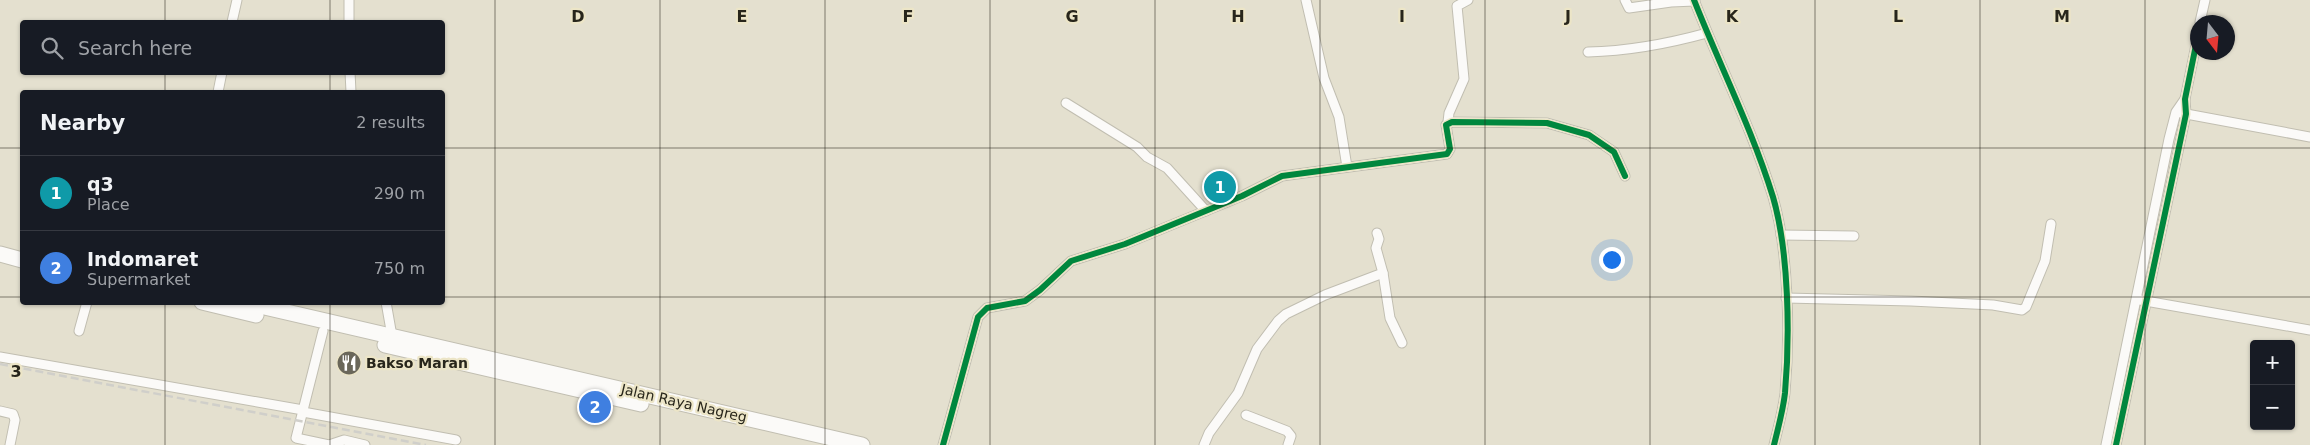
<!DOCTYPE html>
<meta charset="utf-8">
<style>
body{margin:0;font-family:"DejaVu Sans",sans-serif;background:#20242c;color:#f1f3f6}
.controls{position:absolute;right:15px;bottom:15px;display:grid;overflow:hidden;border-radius:5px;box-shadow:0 1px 4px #0004}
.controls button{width:45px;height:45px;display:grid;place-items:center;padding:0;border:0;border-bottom:1px solid #363941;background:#171b24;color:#f1f3f6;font:25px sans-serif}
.compass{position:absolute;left:2190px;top:15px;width:45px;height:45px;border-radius:50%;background:#171b24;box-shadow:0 1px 4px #0004;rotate:164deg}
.you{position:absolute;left:1611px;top:259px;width:18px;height:18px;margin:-12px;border:4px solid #fff;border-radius:50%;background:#1a73e8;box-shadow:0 0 0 8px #1a73e833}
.badge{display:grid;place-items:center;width:32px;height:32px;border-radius:50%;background:#b45309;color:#fff;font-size:16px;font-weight:700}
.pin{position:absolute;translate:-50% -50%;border:2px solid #fff;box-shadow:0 1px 5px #0006}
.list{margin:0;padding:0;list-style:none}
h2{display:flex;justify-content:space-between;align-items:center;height:65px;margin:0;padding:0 20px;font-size:21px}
h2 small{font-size:16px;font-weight:400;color:#9ea1a6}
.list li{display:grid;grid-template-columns:32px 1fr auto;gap:15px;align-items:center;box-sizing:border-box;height:75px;padding:0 20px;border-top:1px solid #363941}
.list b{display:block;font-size:19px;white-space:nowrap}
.list p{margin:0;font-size:16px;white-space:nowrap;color:#9ea1a6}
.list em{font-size:16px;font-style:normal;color:#9ea1a6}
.icon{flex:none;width:28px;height:28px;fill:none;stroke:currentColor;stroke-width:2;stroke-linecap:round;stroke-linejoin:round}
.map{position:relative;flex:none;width:2310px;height:445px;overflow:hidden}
.search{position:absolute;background:#171b24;box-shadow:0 1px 4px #0004;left:20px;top:20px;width:425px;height:55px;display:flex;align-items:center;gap:12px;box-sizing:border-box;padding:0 18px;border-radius:5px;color:#9ea1a6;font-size:19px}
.panel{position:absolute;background:#171b24;box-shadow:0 1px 4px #0004;left:20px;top:90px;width:425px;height:215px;border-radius:5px}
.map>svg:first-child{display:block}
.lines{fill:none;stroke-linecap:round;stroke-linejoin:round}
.minor-casing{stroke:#c1beb1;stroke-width:11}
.trunk-casing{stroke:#c1beb1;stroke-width:17}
.minor{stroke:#fbfaf8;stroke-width:9}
.trunk{stroke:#fbfaf8;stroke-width:15}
.rail{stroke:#d0cfca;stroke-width:2.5;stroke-dasharray:8 4;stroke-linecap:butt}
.cycleway-casing{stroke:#ece5c7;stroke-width:9}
.cycleway{stroke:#00873e;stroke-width:6}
.grid{fill:none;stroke:#28261b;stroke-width:1;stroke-opacity:0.55}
.labels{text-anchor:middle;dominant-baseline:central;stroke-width:4.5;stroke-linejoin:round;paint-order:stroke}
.poi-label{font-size:14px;font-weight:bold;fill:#28261b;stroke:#ece5c7;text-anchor:start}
.street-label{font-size:14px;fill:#28261b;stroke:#ece5c7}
.grid-label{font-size:16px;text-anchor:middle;font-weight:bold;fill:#28261b;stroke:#ece5c7;stroke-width:4.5;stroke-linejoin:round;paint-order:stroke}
</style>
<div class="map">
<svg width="2310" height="445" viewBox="0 0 2310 445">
<rect width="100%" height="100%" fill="#e4e0cf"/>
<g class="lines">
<defs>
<g id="minor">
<polyline points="349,0 349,22"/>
<polyline points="1306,0 1324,78 1339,117 1347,167"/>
<polyline points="1625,0 1629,8 1671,2 1695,1"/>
<path d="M 1694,0 C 1720,66 1752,129 1773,197 C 1789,252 1790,336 1785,393 C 1783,411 1778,428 1774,445"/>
<polyline points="232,22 237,0"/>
<polyline points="2200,22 2205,0"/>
<path d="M 1588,52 C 1630,51 1667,44 1707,33"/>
<polyline points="350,72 351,92"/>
<polyline points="218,92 222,72"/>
<polyline points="1066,103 1137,147 1147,157 1167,168 1206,211"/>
<polyline points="2181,113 2310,137"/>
<polyline points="1448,122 1449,113 1464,79 1457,6 1468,0"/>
<polyline points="1781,235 1854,236"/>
<polyline points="1383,273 1390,318 1402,343"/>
<polyline points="1786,298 1911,301 1993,305 2022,310 2026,307 2045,261 2051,224"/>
<polyline points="2140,300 2310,330"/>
<polyline points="386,302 392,336"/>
<polyline points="79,331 87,302"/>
<polyline points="323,331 296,438 329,445 344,440 365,445"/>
<polyline points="0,357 303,410"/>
<polyline points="0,411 13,414 15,420 10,445"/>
<polyline points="303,412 456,440"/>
<polyline points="1246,415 1287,431 1291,436 1288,445"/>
<polyline points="943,445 978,317 987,308 1025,301 1040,290 1071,261 1125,244 1242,196 1282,176 1447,154 1450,149 1446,125 1452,122 1547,123 1589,135 1614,152 1625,176"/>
<polyline points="1204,445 1209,433 1238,393 1257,349 1278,321 1286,314 1325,295 1383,273 1376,248 1379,239 1377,233"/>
<polyline points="2106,445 2169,139 2176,112 2185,99"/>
<polyline points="2116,445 2186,114 2185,99 2198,35"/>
</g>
<g id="trunk">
<polyline points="0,254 22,260"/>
<polyline points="202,302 256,315"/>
<polyline points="243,302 862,445"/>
<polyline points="385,345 641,404"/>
</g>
</defs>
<use href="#minor" class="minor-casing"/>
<use href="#trunk" class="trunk-casing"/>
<use href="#minor" class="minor"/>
<use href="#trunk" class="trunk"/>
<polyline class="rail" points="0,364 426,445"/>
<defs>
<g id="cycleway">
<path d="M 1694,0 C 1720,66 1752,129 1773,197 C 1789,252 1790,336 1785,393 C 1783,411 1778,428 1774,445"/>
<polyline points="943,445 978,317 987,308 1025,301 1040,290 1071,261 1125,244 1242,196 1282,176 1447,154 1450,149 1446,125 1452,122 1547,123 1589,135 1614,152 1625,176"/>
<polyline points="2116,445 2186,114 2185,99 2198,35"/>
</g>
</defs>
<use href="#cycleway" class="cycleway-casing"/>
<use href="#cycleway" class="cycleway"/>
</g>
<path class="grid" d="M 165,0 L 165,22M 330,0 L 330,22M 495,0 L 495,445M 660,0 L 660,445M 825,0 L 825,445M 990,0 L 990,445M 1155,0 L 1155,445M 1320,0 L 1320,445M 1485,0 L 1485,445M 1650,0 L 1650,445M 1815,0 L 1815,445M 1980,0 L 1980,445M 2145,0 L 2145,445M 165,72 L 165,92M 330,72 L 330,92M 0,148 L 22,148M 442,148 L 2310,148M 0,297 L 22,297M 442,297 L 2310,297M 165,302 L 165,445M 330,302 L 330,445"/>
<defs>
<symbol id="restaurant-disc" viewBox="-11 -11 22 22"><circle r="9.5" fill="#6a675a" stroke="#ece5c7"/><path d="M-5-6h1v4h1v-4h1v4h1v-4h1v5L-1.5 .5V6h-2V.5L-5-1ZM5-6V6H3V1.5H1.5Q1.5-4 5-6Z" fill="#fff"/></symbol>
</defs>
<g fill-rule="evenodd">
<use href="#restaurant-disc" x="335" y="349" width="28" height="28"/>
</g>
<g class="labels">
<g class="poi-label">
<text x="366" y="363">Bakso Maran</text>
</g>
<g class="street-label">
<text transform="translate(684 403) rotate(13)">Jalan Raya Nagreg</text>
</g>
</g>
<g class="grid-label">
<text x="578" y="22">D</text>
<text x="742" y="22">E</text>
<text x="908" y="22">F</text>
<text x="1072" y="22">G</text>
<text x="1238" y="22">H</text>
<text x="1402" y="22">I</text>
<text x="1568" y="22">J</text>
<text x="1732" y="22">K</text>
<text x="1898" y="22">L</text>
<text x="2062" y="22">M</text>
<text x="16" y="377">3</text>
</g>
</svg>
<div class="controls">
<button>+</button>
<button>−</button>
</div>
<svg class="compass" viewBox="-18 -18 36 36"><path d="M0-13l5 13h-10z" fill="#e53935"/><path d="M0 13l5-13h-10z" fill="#9ea1a6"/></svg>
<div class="you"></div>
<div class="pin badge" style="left:1220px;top:187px;background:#0f9aa8">1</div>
<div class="pin badge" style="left:595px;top:407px;background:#3f7fe0">2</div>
<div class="search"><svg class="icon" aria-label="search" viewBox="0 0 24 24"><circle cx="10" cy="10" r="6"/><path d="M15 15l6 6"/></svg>Search here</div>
<section class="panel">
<h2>Nearby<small>2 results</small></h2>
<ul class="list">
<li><span class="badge" style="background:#0f9aa8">1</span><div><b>q3</b><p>Place</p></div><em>290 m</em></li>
<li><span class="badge" style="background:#3f7fe0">2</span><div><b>Indomaret</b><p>Supermarket</p></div><em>750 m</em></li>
</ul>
</section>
</div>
